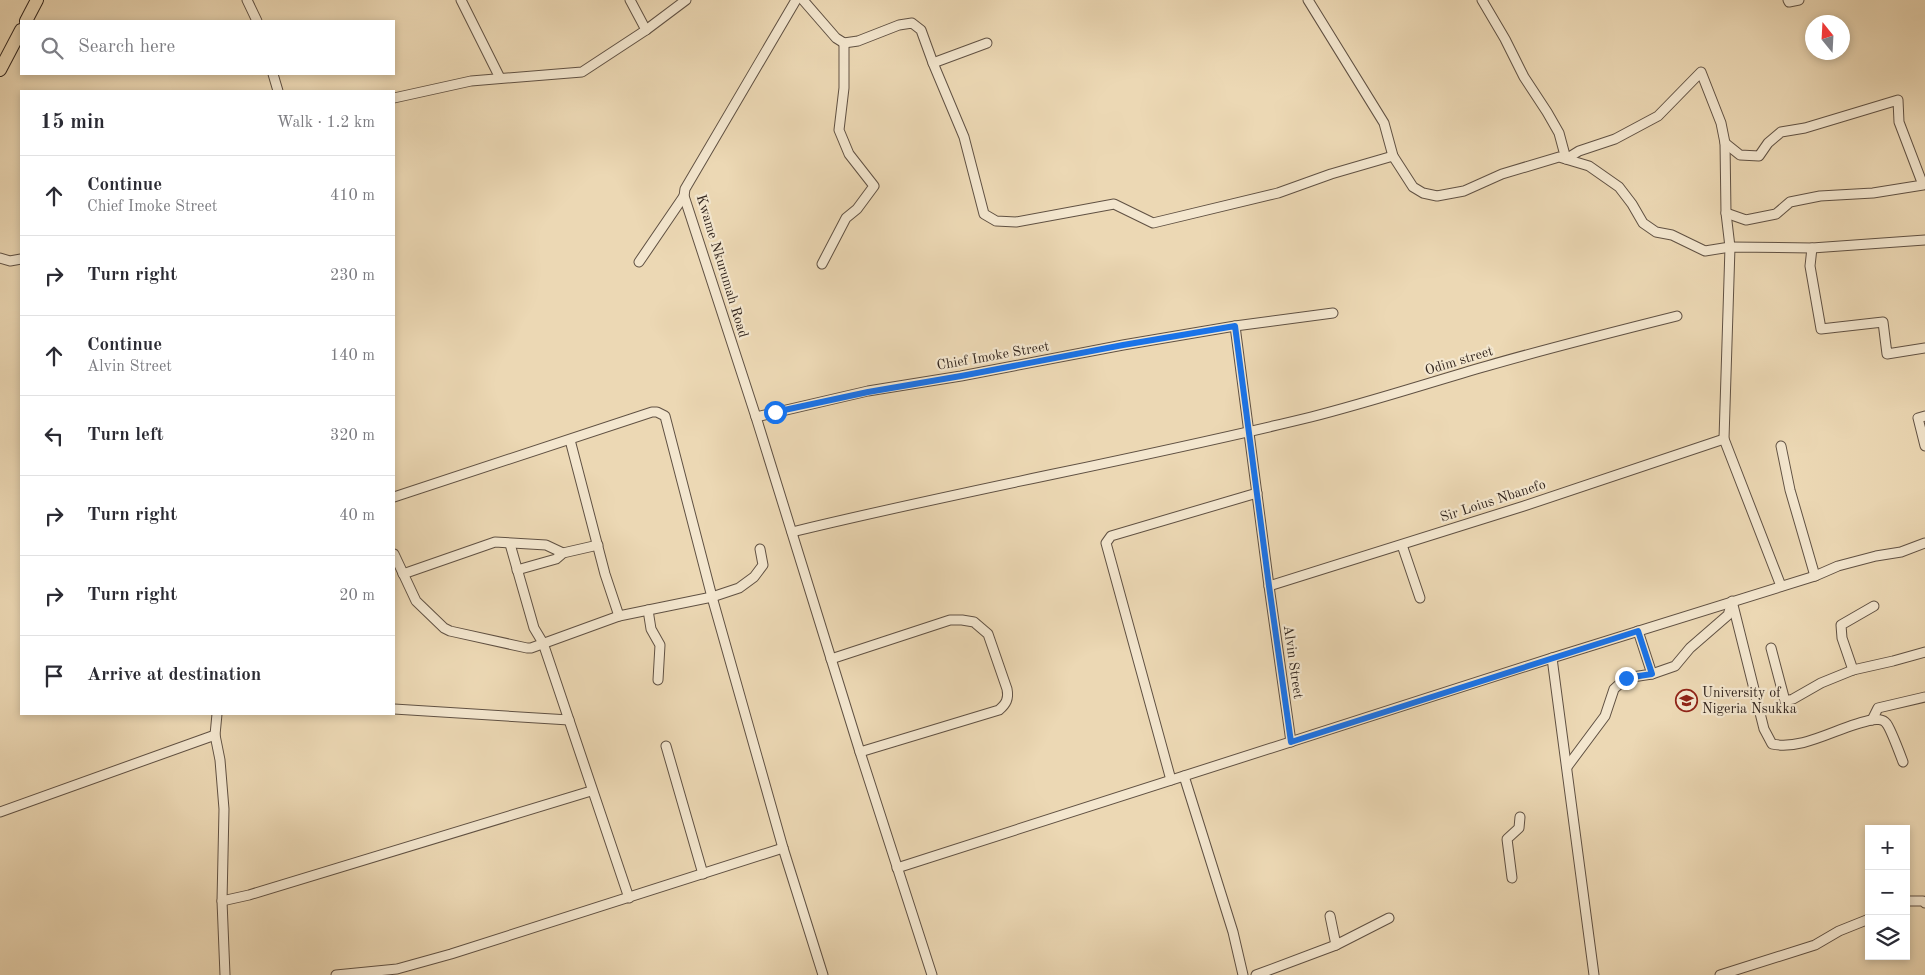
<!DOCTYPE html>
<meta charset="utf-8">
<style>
body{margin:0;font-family:"Old Standard TT",serif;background:#f2f2f3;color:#2b2b33}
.controls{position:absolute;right:15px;bottom:15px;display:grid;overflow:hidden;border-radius:0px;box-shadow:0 2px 8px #0003}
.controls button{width:45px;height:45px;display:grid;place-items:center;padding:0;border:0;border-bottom:1px solid #e1e1e2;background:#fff;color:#2b2b33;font:25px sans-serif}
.compass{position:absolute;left:1805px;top:15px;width:45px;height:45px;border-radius:50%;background:#fff;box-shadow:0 2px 8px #0003;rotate:342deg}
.stop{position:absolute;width:15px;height:15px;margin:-11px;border:4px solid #1a73e8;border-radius:50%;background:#fff}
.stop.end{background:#1a73e8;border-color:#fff;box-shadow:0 1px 5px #0008}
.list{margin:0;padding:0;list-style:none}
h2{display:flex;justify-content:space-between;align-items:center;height:65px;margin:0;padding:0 20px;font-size:21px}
h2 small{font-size:16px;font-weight:400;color:#7c7c81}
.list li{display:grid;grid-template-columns:32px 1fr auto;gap:15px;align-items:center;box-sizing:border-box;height:80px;padding:0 20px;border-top:1px solid #e1e1e2}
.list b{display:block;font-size:19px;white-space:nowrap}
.list p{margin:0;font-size:16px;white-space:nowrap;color:#7c7c81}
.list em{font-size:16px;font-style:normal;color:#7c7c81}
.icon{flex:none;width:28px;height:28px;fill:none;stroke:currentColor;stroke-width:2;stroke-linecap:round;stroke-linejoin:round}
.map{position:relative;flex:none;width:1925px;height:975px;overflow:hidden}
.search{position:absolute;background:#fff;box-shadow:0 2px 8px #0003;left:20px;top:20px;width:375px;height:55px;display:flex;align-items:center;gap:12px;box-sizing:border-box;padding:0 18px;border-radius:0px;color:#7c7c81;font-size:19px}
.panel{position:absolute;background:#fff;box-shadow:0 2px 8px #0003;left:20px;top:90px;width:375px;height:625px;border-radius:0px}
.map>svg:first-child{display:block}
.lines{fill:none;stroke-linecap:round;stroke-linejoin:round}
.street-casing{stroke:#605143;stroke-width:11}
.primary-casing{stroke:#31241d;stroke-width:14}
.street{stroke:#f3e6ce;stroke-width:9}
.primary{stroke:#ecd8b4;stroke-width:12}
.route{stroke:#1a73e8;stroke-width:6}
.labels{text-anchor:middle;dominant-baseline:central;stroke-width:4.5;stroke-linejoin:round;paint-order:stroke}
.street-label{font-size:14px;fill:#31241d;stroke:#f3e6ce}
.poi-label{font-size:14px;fill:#31241d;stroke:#f3e6ce;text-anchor:start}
</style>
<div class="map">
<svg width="1925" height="975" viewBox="0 0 1925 975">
<rect width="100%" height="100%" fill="#ecd8b4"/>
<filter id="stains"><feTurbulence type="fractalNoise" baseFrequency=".004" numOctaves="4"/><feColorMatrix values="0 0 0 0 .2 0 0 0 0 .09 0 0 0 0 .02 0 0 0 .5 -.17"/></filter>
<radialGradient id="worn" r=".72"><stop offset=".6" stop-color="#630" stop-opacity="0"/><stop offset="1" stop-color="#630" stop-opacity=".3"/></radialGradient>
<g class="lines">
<defs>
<g id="street">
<polyline points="247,0 257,21"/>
<polyline points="461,0 500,78"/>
<polyline points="630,0 646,30"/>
<polyline points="796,0 685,189 684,196 756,417 860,752 932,975"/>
<polyline points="803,0 836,38 844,43 858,41 899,25 912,23 921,30 933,63 964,137 984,214 996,221 1016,222 1114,204 1153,223 1278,193 1331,174 1393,156"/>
<polyline points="1308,0 1384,123 1393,156 1413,187 1423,193 1437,196 1464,191 1502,174 1559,157 1589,166 1619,187 1632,204 1643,223 1656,232 1672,235 1705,251 1730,247 1812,248 1925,240"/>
<polyline points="1482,0 1505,39 1524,77 1547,112 1559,133 1566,159 1579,151 1615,139 1658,116 1701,72 1721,123 1725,143 1726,213 1730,247 1724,439 1781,586"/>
<polyline points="1788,0 1789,2 1799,0"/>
<polyline points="933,63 987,43"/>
<polyline points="273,74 278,91"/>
<polyline points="394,98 471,81 582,72 646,30 686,0"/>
<polyline points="1725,143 1740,155 1759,156 1768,143 1781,132 1805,128 1898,100 1899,122 1923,185 1873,193 1820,196 1790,202 1776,214 1746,220 1726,213"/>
<polyline points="1812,248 1810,266 1821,329 1883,322 1887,354 1925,348"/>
<polyline points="0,258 10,261 21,259"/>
<polyline points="639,262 684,196"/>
<polyline points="822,264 846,218 857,209 874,186 849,154 839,130 844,88 844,43"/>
<polyline points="1235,326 1269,586 1291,742"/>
<polyline points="1925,416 1918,418 1925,446"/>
<polyline points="756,417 868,391 961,376 1123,345 1235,326 1333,313"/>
<polyline points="570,440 605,574 619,616"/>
<polyline points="1781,446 1790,490 1815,576"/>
<polyline points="394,497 652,412 657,412 665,416 712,597 783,848 823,975"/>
<path d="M 792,532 C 964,490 1139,459 1311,417 C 1370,402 1428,383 1487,366 C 1549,348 1613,332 1677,316"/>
<polyline points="510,544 534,628 543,643 629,898"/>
<polyline points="1402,545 1420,598"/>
<polyline points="394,554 416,601 444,628 450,631 527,648 531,648 619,616 712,597 739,588 754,577 763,565 760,549"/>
<polyline points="517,570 556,559 563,553 598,545"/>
<polyline points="403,574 495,542 546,545 563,553"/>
<polyline points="1269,586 1524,506 1724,439"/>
<path d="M 1732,601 L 1764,729 L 1772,744 C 1804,751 1841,725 1872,720 C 1876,719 1883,719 1886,723 C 1890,727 1900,754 1903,762"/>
<polyline points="648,610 651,629 660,645 658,680"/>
<polyline points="1771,648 1785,701 1793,699 1821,683 1853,670 1893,661 1925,652"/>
<polyline points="1552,658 1594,975"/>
<path d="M 831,659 L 950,620 L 962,620 L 974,622 L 988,634 L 1007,689 C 1009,699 1006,704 999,710 L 860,752"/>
<polyline points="1853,670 1842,638 1841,625 1874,606"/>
<polyline points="1652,674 1675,666 1690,648 1728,615 1732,602"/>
<polyline points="394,709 569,720"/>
<polyline points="217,714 215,735 220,760 224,809 222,901 225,975"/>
<polyline points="1872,720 1878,708 1925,697"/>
<polyline points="666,746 703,874"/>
<polyline points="1567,767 1605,716 1614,689 1626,678 1652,674 1638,631"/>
<polyline points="1184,776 1233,932 1243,975"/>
<polyline points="1171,780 1106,543 1111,536 1257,493"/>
<polyline points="0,812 215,735"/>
<polyline points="897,868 1552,658 1815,576 1838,566 1876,556 1901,552 1925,543"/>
<polyline points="1512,878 1507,839 1519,828 1520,817"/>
<polyline points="222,901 249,895 591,791"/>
<polyline points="1906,901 1923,901 1925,903"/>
<polyline points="1330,916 1336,945 1389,918"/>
<polyline points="336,975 397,969 451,954 783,848"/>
<polyline points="1256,975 1336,945"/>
<polyline points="1720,975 1815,945 1839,931 1869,919"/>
</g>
<g id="primary">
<polyline points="26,21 37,0"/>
<polyline points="0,70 21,30"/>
</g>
</defs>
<use href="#street" class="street-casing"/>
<use href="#primary" class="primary-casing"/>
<use href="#street" class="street"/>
<use href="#primary" class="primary"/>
</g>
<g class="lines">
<polyline class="route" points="775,412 868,392 961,376 1123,345 1235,326 1269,586 1291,742 1638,631 1652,674 1626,678"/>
</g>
<defs>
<symbol id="university-ring" viewBox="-11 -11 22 22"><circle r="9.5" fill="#f3e6ce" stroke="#8f2418" stroke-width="1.5"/><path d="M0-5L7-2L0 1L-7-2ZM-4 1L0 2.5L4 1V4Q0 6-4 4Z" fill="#8f2418"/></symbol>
</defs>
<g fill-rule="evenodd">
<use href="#university-ring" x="1674" y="688" width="25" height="25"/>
</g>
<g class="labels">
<g class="street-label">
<text transform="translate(722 266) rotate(73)">Kwame Nkurumah Road</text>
<text transform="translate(993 356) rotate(-10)">Chief Imoke Street</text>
<text transform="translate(1459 361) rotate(-17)">Odim street</text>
<text transform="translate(1493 501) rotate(-18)">Sir Loius Nbanefo</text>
<text transform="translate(1293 662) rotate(82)">Alvin Street</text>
</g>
<g class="poi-label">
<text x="1702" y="693">University of<tspan x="1702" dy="16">Nigeria Nsukka</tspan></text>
</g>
</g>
<rect width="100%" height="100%" filter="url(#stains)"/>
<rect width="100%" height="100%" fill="url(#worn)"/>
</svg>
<div class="controls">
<button>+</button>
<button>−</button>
<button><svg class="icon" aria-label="layers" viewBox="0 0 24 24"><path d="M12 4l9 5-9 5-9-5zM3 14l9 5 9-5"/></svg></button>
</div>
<svg class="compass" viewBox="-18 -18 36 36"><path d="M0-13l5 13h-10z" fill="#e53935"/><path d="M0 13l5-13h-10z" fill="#7c7c81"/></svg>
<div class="stop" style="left:775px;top:412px"></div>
<div class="stop end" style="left:1626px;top:678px"></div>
<div class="search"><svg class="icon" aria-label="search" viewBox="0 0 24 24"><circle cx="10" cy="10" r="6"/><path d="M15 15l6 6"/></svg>Search here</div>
<section class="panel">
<h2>15 min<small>Walk · 1.2 km</small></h2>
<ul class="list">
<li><svg class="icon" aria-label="ahead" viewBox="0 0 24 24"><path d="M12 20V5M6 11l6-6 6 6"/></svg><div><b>Continue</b><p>Chief Imoke Street</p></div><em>410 m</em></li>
<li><svg class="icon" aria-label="right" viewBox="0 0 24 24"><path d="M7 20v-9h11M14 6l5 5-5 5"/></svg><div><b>Turn right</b></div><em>230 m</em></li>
<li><svg class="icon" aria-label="ahead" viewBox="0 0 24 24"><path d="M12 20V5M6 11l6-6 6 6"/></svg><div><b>Continue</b><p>Alvin Street</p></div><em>140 m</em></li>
<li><svg class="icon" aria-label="left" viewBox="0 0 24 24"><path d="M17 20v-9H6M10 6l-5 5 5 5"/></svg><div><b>Turn left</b></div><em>320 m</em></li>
<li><svg class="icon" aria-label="right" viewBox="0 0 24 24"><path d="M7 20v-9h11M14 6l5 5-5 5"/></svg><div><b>Turn right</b></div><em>40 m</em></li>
<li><svg class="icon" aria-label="right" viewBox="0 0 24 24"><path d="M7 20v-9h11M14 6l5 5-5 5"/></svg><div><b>Turn right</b></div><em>20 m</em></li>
<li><svg class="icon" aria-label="arrive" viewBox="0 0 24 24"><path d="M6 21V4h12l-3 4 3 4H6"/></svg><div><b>Arrive at destination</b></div></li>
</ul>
</section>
</div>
